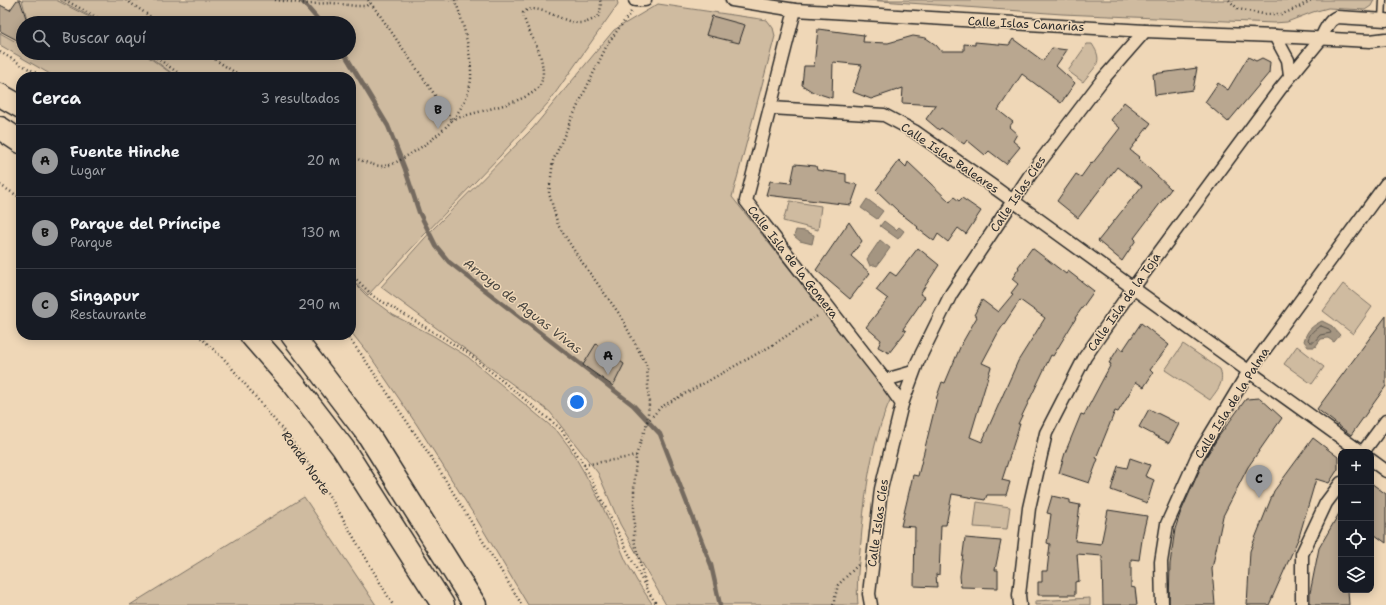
<!DOCTYPE html>
<html lang="es">
<meta charset="utf-8">
<style>
body{margin:0;font-family:"Shantell Sans",sans-serif;background:#20242c;color:#f1f3f6}
.controls{position:absolute;right:12px;bottom:12px;display:grid;overflow:hidden;border-radius:8px;box-shadow:0 2px 10px #0003}
.controls button{width:36px;height:36px;display:grid;place-items:center;padding:0;border:0;border-bottom:1px solid #363941;background:#171b24;color:#f1f3f6;font:20px sans-serif}
.you{position:absolute;left:577px;top:402px;width:14px;height:14px;margin:-10px;border:3px solid #fff;border-radius:50%;background:#1a73e8;box-shadow:0 0 0 6px #1a73e833}
.badge{display:grid;place-items:center;width:26px;height:26px;border-radius:50%;background:#98999b;color:#111;font-size:13px;font-weight:700}
.pin{position:absolute;translate:-50% -33px;filter:drop-shadow(0 1px 2px #0008)}
.pin::after{content:'';position:absolute;top:21px;width:14px;height:12px;background:inherit;clip-path:polygon(0 0,100% 0,50% 100%)}
.list{margin:0;padding:0;list-style:none}
h2{display:flex;justify-content:space-between;align-items:center;height:52px;margin:0;padding:0 16px;font-size:17px}
h2 small{font-size:13px;font-weight:400;color:#9ea1a6}
.list li{display:grid;grid-template-columns:26px 1fr auto;gap:12px;align-items:center;box-sizing:border-box;height:72px;padding:0 16px;border-top:1px solid #363941}
.list b{display:block;font-size:15px;white-space:nowrap}
.list p{margin:0;font-size:13px;white-space:nowrap;color:#9ea1a6}
.list em{font-size:13px;font-style:normal;color:#9ea1a6}
.icon{flex:none;width:22px;height:22px;fill:none;stroke:currentColor;stroke-width:2;stroke-linecap:round;stroke-linejoin:round}
.map{position:relative;flex:none;width:1386px;height:605px;overflow:hidden}
.search{position:absolute;background:#171b24;box-shadow:0 2px 10px #0003;left:16px;top:16px;width:340px;height:44px;display:flex;align-items:center;gap:10px;box-sizing:border-box;padding:0 14px;border-radius:22px;color:#9ea1a6;font-size:15px}
.panel{position:absolute;background:#171b24;box-shadow:0 2px 10px #0003;left:16px;top:72px;width:340px;height:268px;border-radius:16px}
.map>svg:first-child{display:block}
.green{fill:#cfbba0;stroke:#7d7366}
.water{fill:#a49581;stroke:#746b5f}
.lines{fill:none;stroke-linecap:round;stroke-linejoin:round}
.shore{stroke:#5b554d;stroke-width:1}
.stream{stroke:#746b5f;stroke-width:4.5}
.building{fill:#b9a790;stroke:#2b2b2b;fill-rule:evenodd}
.lane-casing{stroke:#2b2b2b;stroke-width:9}
.street-casing{stroke:#2b2b2b;stroke-width:15}
.highway-casing{stroke:#2b2b2b;stroke-width:25}
.path{stroke:#2b2b2b;stroke-width:2.5;stroke-dasharray:1 3;stroke-linecap:butt}
.lane{stroke:#efd7b7;stroke-width:6}
.street{stroke:#efd7b7;stroke-width:12}
.highway{stroke:#efd7b7;stroke-width:22}
.labels{text-anchor:middle;dominant-baseline:central;stroke-width:3;stroke-linejoin:round;paint-order:stroke}
.street-label{font-size:12px;fill:#2b2b2b;stroke:#efd7b7}
.water-label{font-size:13px;font-style:italic;fill:#494640;stroke:#efd7b7}
</style>
<div class="map">
<svg width="1386" height="605" viewBox="0 0 1386 605">
<rect width="100%" height="100%" fill="#efd7b7"/>
<filter id="ink" filterUnits="userSpaceOnUse"><feTurbulence type="fractalNoise" baseFrequency=".025" numOctaves="2"/><feDisplacementMap in="SourceGraphic" scale="8" xChannelSelector="R" yChannelSelector="G"/><feConvolveMatrix kernelMatrix="1 2 1 2 8 2 1 2 1" color-interpolation-filters="sRGB"/></filter>
<g filter="url(#ink)">
<g class="green">
<polygon points="22,0 56,0 101,23 28,23"/>
<polygon points="59,0 617,0 618,4 549,102 500,156 424,235 368,295 351,279 351,77 177,77 145,53 349,53 349,23 103,23"/>
<polygon points="867,0 1374,0 1371,6 1365,10 1328,8 1313,12 1287,22 1274,23 1062,14"/>
<path d="M 658,4 L 767,20 L 773,28 L 775,36 L 732,197 L 824,312 L 891,398 C 871,442 865,493 861,541 C 859,562 856,584 858,605 L 666,605 L 620,524 L 598,473 L 550,412 L 381,287 L 433,229 L 533,128 L 614,30 Z"/>
<polygon points="0,33 18,43 23,33 23,53 143,53 176,77 55,77 0,45"/>
<path d="M 1087,44 L 1092,44 C 1105,63 1094,67 1083,82 L 1068,71 Z"/>
<polygon points="790,201 821,206 818,230 783,221 786,211 788,211"/>
<polygon points="351,280 366,295 393,315 432,335 468,357 558,432 570,448 585,474 601,503 626,561 637,581 653,605 528,605 476,518 417,425 370,356 351,332"/>
<polygon points="1343,284 1372,307 1353,334 1323,311"/>
<path d="M 1183,344 L 1220,369 C 1225,383 1217,390 1210,400 L 1165,370 Z"/>
<polygon points="1297,346 1324,367 1312,384 1284,364"/>
<polygon points="304,497 376,605 130,605 288,507"/>
<polygon points="977,502 1010,507 1007,529 974,527"/>
<polygon points="1090,598 1090,605 1035,605 1035,601"/>
</g>
<g class="water">
<polygon points="867,199 883,211 877,219 861,208"/>
<polygon points="884,221 896,230 899,227 904,231 898,239 880,226"/>
<polygon points="796,230 805,231 814,235 812,244 800,241 794,236"/>
<polygon points="880,240 890,248 877,266 874,265 870,266 867,259"/>
<path d="M 1322,321 L 1332,326 L 1340,335 L 1334,342 L 1328,338 L 1321,339 L 1315,347 L 1308,347 L 1304,341 C 1307,330 1312,326 1322,321 Z"/>
</g>
<g class="lines">
<path class="shore" d="M 1321,326 L 1329,329 L 1331,333 L 1320,335 L 1314,342 L 1310,342 L 1308,340 C 1310,333 1314,329 1321,326 Z"/>
<g class="stream">
<polyline points="301,0 321,23"/>
<polyline points="344,53 388,126 405,169 419,212 436,246 449,262 633,405 660,434 711,565 720,605"/>
</g>
</g>
<g class="building">
<polygon points="17,0 20,0 27,21 26,23 23,23 23,29 17,40 0,31 0,5 10,10"/>
<polygon points="712,16 745,25 739,43 706,35"/>
<polygon points="818,29 864,35 863,42 888,43 913,36 926,38 936,45 941,51 964,51 964,44 975,45 975,42 1009,45 1013,39 1043,61 1052,48 1067,50 1056,66 1075,83 1061,103 1022,74 998,110 1013,122 1009,127 1017,134 1013,141 1020,147 1006,164 989,151 985,155 967,140 964,144 941,128 939,130 926,119 936,105 902,103 903,88 871,99 853,92 862,65 833,62 832,98 813,92 802,85 804,66 814,66"/>
<polygon points="1248,57 1256,61 1262,58 1270,62 1269,73 1228,122 1205,102 1218,83 1228,90"/>
<polygon points="1197,68 1193,90 1155,95 1153,74"/>
<polygon points="1124,102 1151,123 1130,150 1139,157 1138,158 1171,189 1134,238 1136,240 1122,261 1098,241 1142,186 1117,167 1078,218 1057,201 1076,174 1081,177 1091,163 1092,164 1120,128 1111,120"/>
<polygon points="899,160 906,167 908,162 950,202 954,197 959,201 962,198 981,211 966,234 958,228 948,242 938,234 934,241 917,228 918,227 899,212 876,190"/>
<polygon points="795,164 816,166 817,170 846,174 846,182 858,185 851,205 766,195 770,181 791,183"/>
<polygon points="849,222 862,241 851,256 870,273 850,299 816,270"/>
<polygon points="918,248 939,265 920,294 925,297 903,329 906,331 889,353 878,347 881,340 866,327 888,299 876,290 890,272 896,276"/>
<path d="M 1032,248 L 1066,274 L 1068,271 L 1094,291 L 1075,318 L 1076,318 L 1053,356 L 1051,355 L 1018,424 L 1020,424 L 1002,480 L 1010,482 L 1006,495 L 987,495 L 985,500 L 952,494 L 946,525 L 941,525 L 939,575 L 936,574 L 937,587 L 914,586 L 915,527 L 901,526 L 913,475 L 918,476 L 937,399 L 936,399 L 942,382 L 945,383 L 961,345 L 977,317 L 974,315 L 982,300 L 998,312 L 1013,294 L 1011,293 L 1018,284 L 1012,279 L 1019,268 L 1018,267 ZM 1020,300 L 1045,318 L 1018,361 L 982,442 L 970,437 L 991,367 L 982,363 L 998,333 Z"/>
<polygon points="1386,316 1386,386 1351,435 1317,409"/>
<polygon points="1141,323 1169,345 1150,370 1153,373 1144,387 1136,382 1118,412 1115,411 1096,458 1098,459 1089,483 1059,473 1065,453 1081,414 1084,415 1111,364 1109,363 1119,347 1123,350"/>
<polygon points="596,344 624,364 613,386 583,365"/>
<polygon points="1260,398 1282,418 1248,467 1223,516 1212,569 1215,605 1169,605 1170,564 1175,529 1180,514 1204,460 1219,436 1246,399"/>
<polygon points="1149,409 1179,424 1169,443 1139,427"/>
<polygon points="1313,438 1338,457 1338,469 1329,483 1316,479 1299,537 1269,605 1247,605 1250,551 1274,491"/>
<polygon points="1130,458 1150,465 1145,476 1154,480 1147,503 1111,490 1118,466 1127,468"/>
<polygon points="1371,483 1386,494 1386,543 1371,532"/>
<polygon points="1052,496 1070,500 1070,503 1080,505 1075,541 1101,544 1108,510 1147,516 1143,533 1139,560 1131,559 1131,587 1135,588 1137,605 1103,605 1102,556 1077,554 1079,581 1075,582 1075,595 1038,595 1038,582 1042,582 1042,571 1047,571 1050,544 1047,543 1051,514 1047,513"/>
<polygon points="1341,510 1341,590 1348,590 1349,605 1310,605 1310,593 1319,548"/>
<polygon points="965,538 1001,541 995,570 998,570 998,588 961,587 960,576"/>
</g>
<g class="lines">
<defs>
<polyline id="lane" points="1382,20 1383,0"/>
<g id="street">
<polyline points="635,0 645,0"/>
<polyline points="732,0 795,10 831,12 1145,31 1275,36 1370,41 1386,39"/>
<polyline points="795,10 746,201 885,380 902,404"/>
<polyline points="1275,36 1288,60 1290,75"/>
<polyline points="771,108 884,115 914,131 991,185 1133,288 1361,452"/>
<polyline points="885,380 913,372"/>
<polyline points="1363,452 1386,421"/>
<polyline points="1371,460 1386,471"/>
<polyline points="871,605 869,594 881,489 902,404 918,361 951,294 1013,201 1030,175 1103,79 1145,31"/>
<path d="M 1020,605 L 1019,595 L 1029,508 L 1046,433 L 1085,357 L 1133,288 L 1280,89 L 1321,39 C 1324,31 1329,20 1337,17 L 1386,20"/>
<polyline points="1162,605 1161,562 1167,524 1197,457 1249,371 1386,184"/>
<polyline points="1302,605 1302,554 1326,503 1341,483"/>
</g>
<g id="highway">
<polyline points="0,95 21,107"/>
<polyline points="0,128 21,142"/>
<polyline points="251,335 293,383 343,448 443,605"/>
<polyline points="292,335 369,436 475,605"/>
</g>
</defs>
<use href="#lane" class="lane-casing"/>
<use href="#street" class="street-casing"/>
<use href="#highway" class="highway-casing"/>
<g class="path">
<polyline points="65,0 107,23"/>
<polyline points="126,0 160,23"/>
<polyline points="275,0 309,4 332,3 356,6 366,6 370,3"/>
<polyline points="368,0 379,14 452,120"/>
<polyline points="1229,0 1238,9 1263,14 1283,14 1299,7 1311,0"/>
<polyline points="631,12 608,43 570,122 553,161 549,193 558,225 579,258 620,315 647,366 649,404 647,423 636,456 634,490 634,540 647,589"/>
<polyline points="0,52 43,77"/>
<polyline points="150,53 184,77"/>
<polyline points="205,53 242,77"/>
<path d="M 452,120 C 472,112 526,103 538,88 C 543,82 544,72 542,64 C 540,46 526,31 523,13 C 535,0 564,24 580,23 C 588,23 594,19 600,15 L 601,3 L 600,0"/>
<path d="M 351,156 C 360,160 372,166 383,166 C 390,166 399,161 405,157 C 434,141 468,114 471,78 C 472,56 463,21 455,0"/>
<polyline points="0,185 21,198"/>
<polyline points="351,274 373,296 467,352 561,429 584,465 644,584"/>
<polyline points="198,335 226,361 300,451 335,505 393,605"/>
<polyline points="346,335 361,354 435,463 522,605"/>
<polyline points="647,422 661,407 771,346 819,315"/>
<polyline points="584,465 636,456"/>
<polyline points="646,588 657,605"/>
<polyline points="833,605 838,585 858,565"/>
</g>
<use href="#lane" class="lane"/>
<use href="#street" class="street"/>
<use href="#highway" class="highway"/>
</g>
</g>
<g class="labels">
<g class="street-label">
<text transform="translate(1026 24) rotate(3)">Calle Islas Canarias</text>
<text transform="translate(950 158) rotate(34)">Calle Islas Baleares</text>
<text transform="translate(1018 194) rotate(-56)">Calle Islas Cíes</text>
<text transform="translate(793 262) rotate(52)">Calle Isla de la Gomera</text>
<text transform="translate(1124 302) rotate(-55)">Calle Isla de la Toja</text>
<text transform="translate(1232 403) rotate(-58)">Calle Isla de la Palma</text>
<text transform="translate(306 463) rotate(55)">Ronda Norte</text>
<text transform="translate(878 523) rotate(-82)">Calle Islas Cíes</text>
</g>
<g class="water-label">
<text transform="translate(523 306) rotate(38)">Arroyo de Aguas Vivas</text>
</g>
</g>
</svg>
<div class="controls">
<button>+</button>
<button>−</button>
<button><svg class="icon" aria-label="locate" viewBox="0 0 24 24"><circle cx="12" cy="12" r="6"/><path d="M12 2v4M12 18v4M2 12h4M18 12h4"/></svg></button>
<button><svg class="icon" aria-label="layers" viewBox="0 0 24 24"><path d="M12 4l9 5-9 5-9-5zM3 14l9 5 9-5"/></svg></button>
</div>
<div class="you"></div>
<div class="pin badge" style="left:608px;top:375px">A</div>
<div class="pin badge" style="left:438px;top:129px">B</div>
<div class="pin badge" style="left:1259px;top:498px">C</div>
<div class="search"><svg class="icon" aria-label="search" viewBox="0 0 24 24"><circle cx="10" cy="10" r="6"/><path d="M15 15l6 6"/></svg>Buscar aquí</div>
<section class="panel">
<h2>Cerca<small>3 resultados</small></h2>
<ul class="list">
<li><span class="badge">A</span><div><b>Fuente Hinche</b><p>Lugar</p></div><em>20 m</em></li>
<li><span class="badge">B</span><div><b>Parque del Príncipe</b><p>Parque</p></div><em>130 m</em></li>
<li><span class="badge">C</span><div><b>Singapur</b><p>Restaurante</p></div><em>290 m</em></li>
</ul>
</section>
</div>
